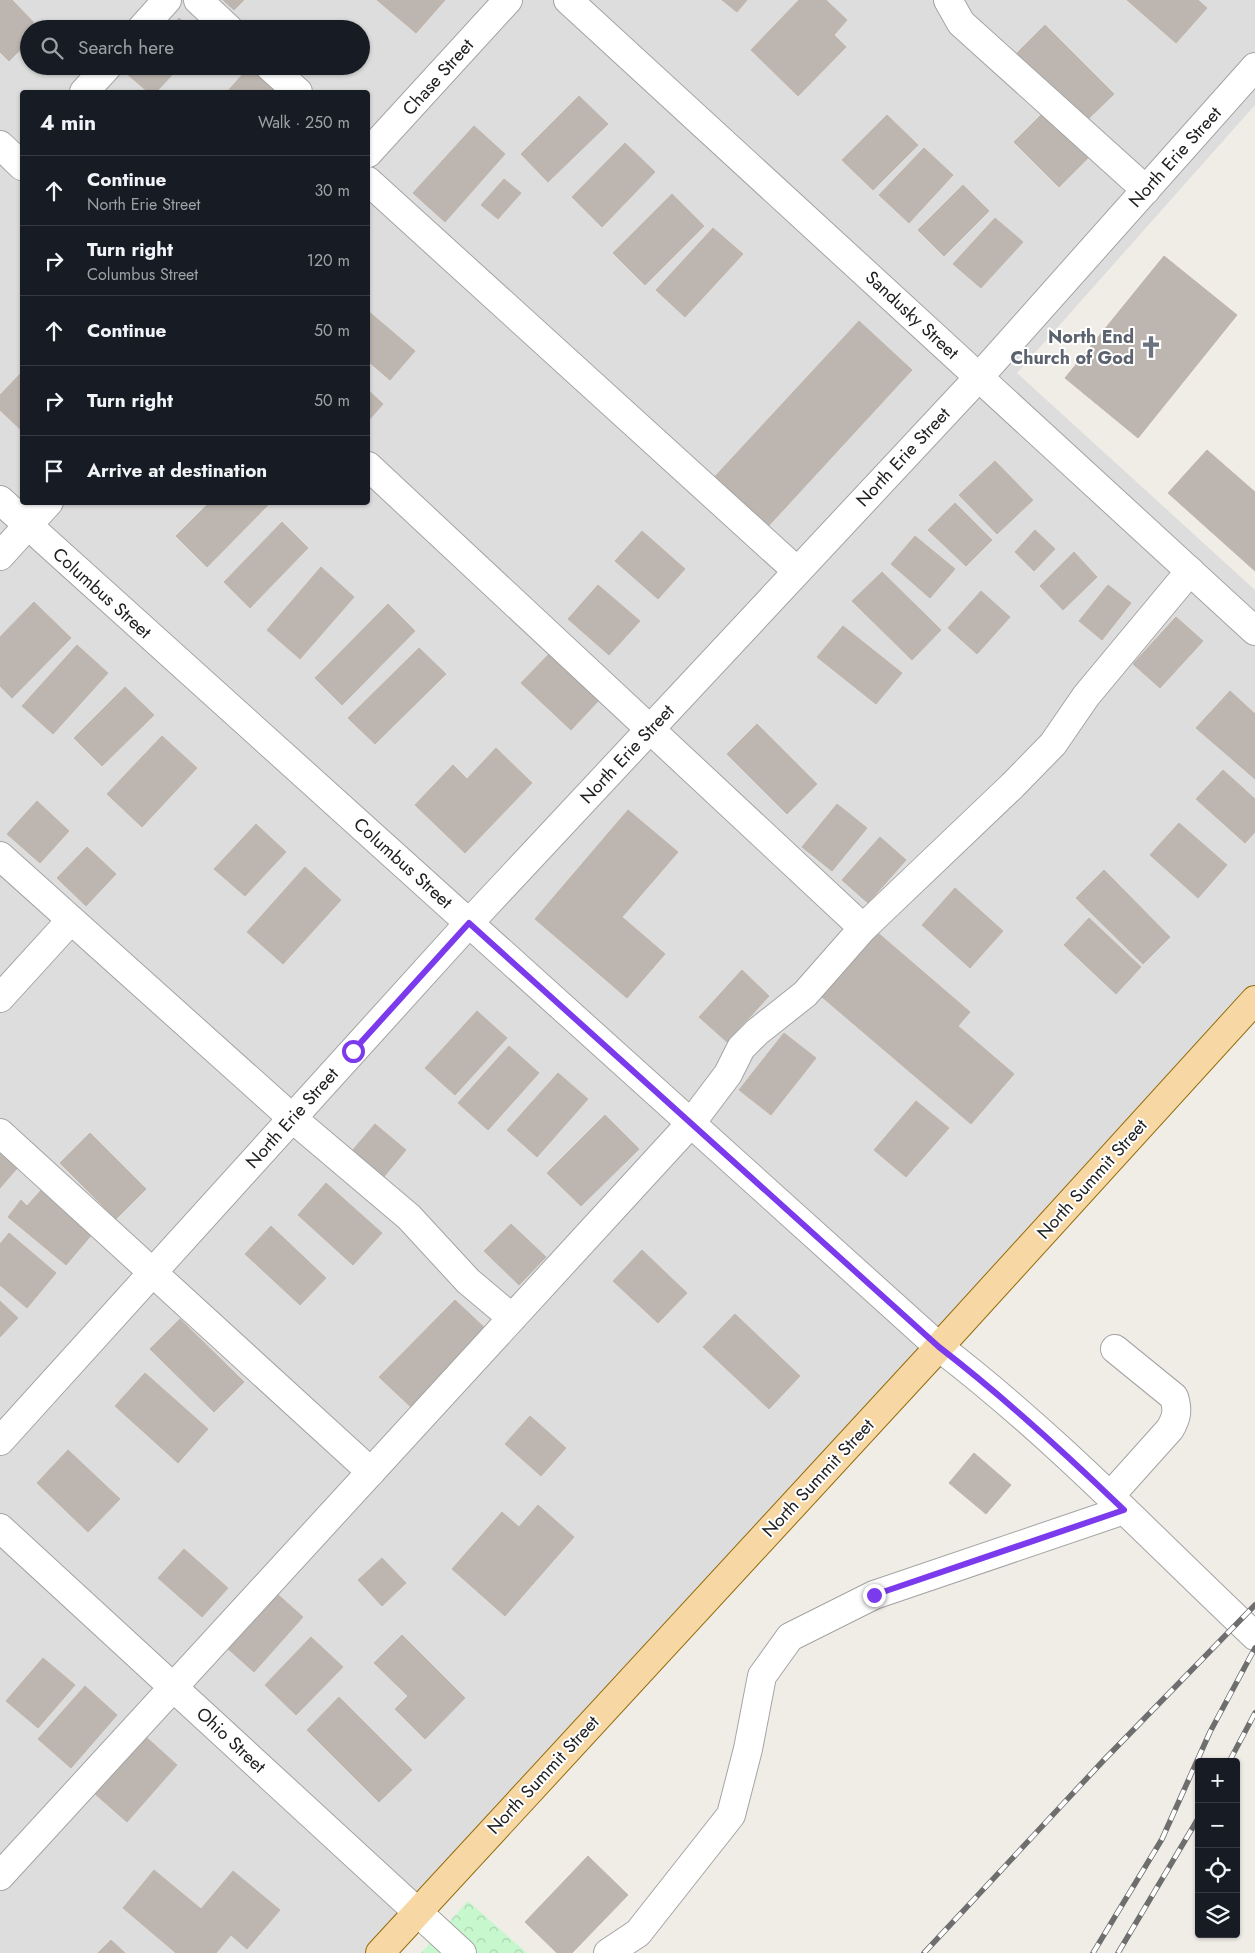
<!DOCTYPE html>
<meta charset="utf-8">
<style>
body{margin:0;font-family:Jost,sans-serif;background:#20242c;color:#f1f3f6}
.controls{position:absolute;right:15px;bottom:15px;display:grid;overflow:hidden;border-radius:5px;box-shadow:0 1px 4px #0004}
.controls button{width:45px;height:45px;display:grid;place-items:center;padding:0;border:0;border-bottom:1px solid #363941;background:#171b24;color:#f1f3f6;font:25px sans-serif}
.stop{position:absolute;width:15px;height:15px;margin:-11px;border:4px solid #7c3aed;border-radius:50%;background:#fff}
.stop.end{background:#7c3aed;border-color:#fff;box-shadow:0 1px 5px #0008}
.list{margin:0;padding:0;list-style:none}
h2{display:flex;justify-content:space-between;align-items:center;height:65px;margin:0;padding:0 20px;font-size:21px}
h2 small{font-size:16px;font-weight:400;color:#9ea1a6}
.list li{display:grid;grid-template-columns:32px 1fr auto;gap:15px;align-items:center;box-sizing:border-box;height:70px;padding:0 20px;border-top:1px solid #363941}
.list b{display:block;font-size:19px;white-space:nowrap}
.list p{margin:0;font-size:16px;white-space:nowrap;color:#9ea1a6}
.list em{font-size:16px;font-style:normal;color:#9ea1a6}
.icon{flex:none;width:28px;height:28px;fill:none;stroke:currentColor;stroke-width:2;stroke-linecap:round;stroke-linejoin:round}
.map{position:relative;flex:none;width:1255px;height:1953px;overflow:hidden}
.search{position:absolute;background:#171b24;box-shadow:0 1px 4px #0004;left:20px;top:20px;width:350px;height:55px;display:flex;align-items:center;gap:12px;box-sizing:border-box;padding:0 18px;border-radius:28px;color:#9ea1a6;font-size:19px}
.panel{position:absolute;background:#171b24;box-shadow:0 1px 4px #0004;left:20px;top:90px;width:350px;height:415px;border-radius:5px}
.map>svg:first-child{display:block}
.residential{fill:#dedddd;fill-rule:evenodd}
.park{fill:url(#park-crowns)}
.building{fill:#bdb6b0;stroke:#c1b5aa}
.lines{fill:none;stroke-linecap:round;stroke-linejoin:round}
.minor-casing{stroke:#a4a4a4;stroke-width:30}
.major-casing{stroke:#936c09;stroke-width:30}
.minor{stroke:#fff;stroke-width:28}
.major{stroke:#f7d8a5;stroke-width:28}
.rail-casing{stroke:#6e6e6e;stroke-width:5.5}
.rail{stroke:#fff;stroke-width:4;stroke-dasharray:11;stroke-linecap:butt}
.route{stroke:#7c3aed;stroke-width:6}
.labels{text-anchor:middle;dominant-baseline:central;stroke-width:4;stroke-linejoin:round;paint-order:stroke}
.street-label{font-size:18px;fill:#202020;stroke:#fff}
.worship-label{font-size:18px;font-weight:bold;fill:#5b616d;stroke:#fff;text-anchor:end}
</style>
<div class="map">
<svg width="1255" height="1953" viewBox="0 0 1255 1953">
<defs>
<pattern id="park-crowns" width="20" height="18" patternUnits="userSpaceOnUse" patternTransform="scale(1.25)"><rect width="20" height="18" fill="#c7f7cd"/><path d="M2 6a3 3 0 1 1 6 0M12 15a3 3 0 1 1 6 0" fill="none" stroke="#abd3b0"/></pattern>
</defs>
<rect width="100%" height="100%" fill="#f0ede7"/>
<path class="residential" d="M 0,0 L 1255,0 L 1255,105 L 1017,373 L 1255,590 L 1255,1020 L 400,1953 L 0,1953 ZM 29,29 L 361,29 L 361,66 L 29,66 ZM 22,92 L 368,92 L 368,502 L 22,502 Z"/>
<polygon class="park" points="468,1901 527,1953 421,1953"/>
<g class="building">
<polygon points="0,0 12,0 40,29 29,29 29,41 9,61 0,52"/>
<polygon points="223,0 244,0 234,10"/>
<polygon points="377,0 445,0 416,33"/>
<polygon points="722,0 747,0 737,12"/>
<polygon points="799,0 826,0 847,20 834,35 846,47 798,96 751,50"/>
<polygon points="1127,0 1198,0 1207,8 1176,43"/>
<polygon points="179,18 191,29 169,29"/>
<polygon points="1045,25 1114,94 1083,124 1014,56"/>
<polygon points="132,66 165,66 173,74 156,92 148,92 126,73"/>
<polygon points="250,66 253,66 282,92 227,92"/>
<polygon points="579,96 608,124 548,182 521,154"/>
<polygon points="1045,111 1090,156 1059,187 1014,142"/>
<polygon points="887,115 918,145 873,190 842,160"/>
<polygon points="474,126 505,154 445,222 413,193"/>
<polygon points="625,143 655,172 602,227 572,197"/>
<polygon points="924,148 953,175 909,223 879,195"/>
<polygon points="504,179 521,193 498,219 481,205"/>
<polygon points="963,185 989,211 944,256 918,230"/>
<polygon points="672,194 704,226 645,285 613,253"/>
<polygon points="995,218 1023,242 981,288 953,264"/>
<polygon points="713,228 743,254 685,317 656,290"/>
<polygon points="1164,256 1237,315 1138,438 1065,378"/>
<polygon points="368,311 415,351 390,380 368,361"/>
<polygon points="859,321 912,370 762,533 709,483"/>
<polygon points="22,372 22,431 0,410 0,395"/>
<polygon points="368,390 383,404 368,421"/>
<polygon points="1207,450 1255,492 1255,571 1168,493"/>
<polygon points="995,461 1033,500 997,534 959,495"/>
<polygon points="210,502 271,502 207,567 176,536"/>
<polygon points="955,503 992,540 966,566 928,530"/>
<polygon points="282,522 308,548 250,608 224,582"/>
<polygon points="1035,530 1055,549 1034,571 1015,552"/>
<polygon points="642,531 685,569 658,599 615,561"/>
<polygon points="915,536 955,569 930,598 891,564"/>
<polygon points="1074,552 1097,577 1063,610 1040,586"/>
<polygon points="321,567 354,597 300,659 267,630"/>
<polygon points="882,572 941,630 912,660 852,601"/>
<polygon points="598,585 640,621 609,655 568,619"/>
<polygon points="1108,585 1131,603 1102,640 1079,621"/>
<polygon points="981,591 1010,617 977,654 948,628"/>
<polygon points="34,602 71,638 12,698 0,686 0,637"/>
<polygon points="388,604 415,631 342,705 315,678"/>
<polygon points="1176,617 1203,641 1160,688 1133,664"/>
<polygon points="843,626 902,673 876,704 817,657"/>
<polygon points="77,645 108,673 53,734 22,706"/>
<polygon points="419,648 446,674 375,744 348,718"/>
<polygon points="552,651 601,698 571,730 521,683"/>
<polygon points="125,687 154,715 102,766 74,738"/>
<polygon points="1230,691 1255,714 1255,779 1196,728"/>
<polygon points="757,724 817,784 787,814 727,754"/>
<polygon points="162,736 197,768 142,827 107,794"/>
<polygon points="496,748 532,783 465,853 415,805 453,765 467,779"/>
<polygon points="1223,770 1255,799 1255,832 1245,843 1196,799"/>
<polygon points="37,801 69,831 40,863 7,834"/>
<polygon points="837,804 867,828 832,871 802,847"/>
<polygon points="628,810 678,852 622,917 665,954 627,998 535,919"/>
<polygon points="1179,823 1227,865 1198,898 1150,855"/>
<polygon points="256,824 286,852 245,896 214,869"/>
<polygon points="880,837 906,860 868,903 842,880"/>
<polygon points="87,847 116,874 86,906 57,878"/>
<polygon points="305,867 341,900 283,964 247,932"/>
<polygon points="1104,870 1170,937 1143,964 1076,898"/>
<polygon points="955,888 1003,931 970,968 922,925"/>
<polygon points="1089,918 1141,967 1116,994 1064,945"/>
<polygon points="878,933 970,1012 958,1026 1014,1074 971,1124 822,997"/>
<polygon points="742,970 769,996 727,1042 699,1017"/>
<polygon points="477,1011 507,1038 455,1095 425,1068"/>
<polygon points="784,1033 816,1058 771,1115 739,1090"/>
<polygon points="509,1046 539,1073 488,1130 458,1103"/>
<polygon points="558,1073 588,1099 537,1157 507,1130"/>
<polygon points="916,1101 949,1128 906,1177 874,1150"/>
<polygon points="605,1115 639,1149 581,1206 547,1173"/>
<polygon points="375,1124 406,1150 382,1179 351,1152"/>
<polygon points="90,1133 146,1189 116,1219 60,1163"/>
<polygon points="0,1147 20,1165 0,1188"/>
<polygon points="326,1183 382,1233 353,1265 298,1215"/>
<polygon points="43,1188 94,1232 66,1265 8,1217 21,1200 27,1206"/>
<polygon points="511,1224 546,1257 519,1285 484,1251"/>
<polygon points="271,1226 326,1278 300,1305 245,1254"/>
<polygon points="9,1233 56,1273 27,1308 0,1285 0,1244"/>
<polygon points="642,1250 687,1293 658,1323 613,1281"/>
<polygon points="455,1300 488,1331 413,1409 379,1377"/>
<polygon points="0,1301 18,1318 0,1337"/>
<polygon points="735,1314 800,1376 769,1409 703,1347"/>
<polygon points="180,1319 244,1382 214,1412 150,1349"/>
<polygon points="145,1373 208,1429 178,1463 115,1406"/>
<polygon points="530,1416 566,1448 541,1476 505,1444"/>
<polygon points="68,1450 120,1499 88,1532 37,1483"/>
<polygon points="974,1453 1011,1485 986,1514 949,1483"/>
<polygon points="538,1505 574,1537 505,1616 452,1569 502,1512 519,1527"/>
<polygon points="184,1549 228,1588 202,1617 158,1578"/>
<polygon points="382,1558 406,1583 382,1606 358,1580"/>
<polygon points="275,1592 303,1617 254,1672 226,1647"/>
<polygon points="402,1635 465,1698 425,1739 395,1709 408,1696 374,1663"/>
<polygon points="311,1637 343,1667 296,1715 265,1685"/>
<polygon points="43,1658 75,1685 38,1728 6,1701"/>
<polygon points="85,1686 117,1715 71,1768 38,1739"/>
<polygon points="339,1697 412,1770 379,1802 307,1730"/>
<polygon points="145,1736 177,1765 127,1822 94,1793"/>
<polygon points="588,1856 628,1895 572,1953 557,1953 525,1922"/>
<polygon points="154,1870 201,1909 233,1871 280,1910 247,1949 231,1935 216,1953 176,1953 123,1908"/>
<polygon points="111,1940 125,1953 98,1953"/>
</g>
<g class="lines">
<defs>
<g id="minor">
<polyline points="198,0 229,29"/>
<polyline points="568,0 1255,631"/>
<polyline points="948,0 961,23 1146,190"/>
<polyline points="141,29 167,0"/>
<polyline points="269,66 298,92"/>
<polyline points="84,92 108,66"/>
<polyline points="0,145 22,166"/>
<polyline points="368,153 508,0"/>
<polyline points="368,181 797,571"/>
<polyline points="368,466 863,928"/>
<path d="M 0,500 L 939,1347 C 1053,1434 1151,1538 1255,1636"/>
<polyline points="0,556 49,502"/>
<polyline points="0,856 292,1118 409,1217 468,1281 512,1318"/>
<polyline points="0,998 71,920"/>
<polyline points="0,1133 371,1472"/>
<polyline points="0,1441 469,923 979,377 1255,67"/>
<path d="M 1110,1496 L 1170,1429 C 1177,1417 1178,1410 1174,1397 L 1115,1349"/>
<polyline points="0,1528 462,1953"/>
<polyline points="0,1876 691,1123 728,1074 741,1048 757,1032 805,994 863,928 1012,786 1053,744 1086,696 1190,571"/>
<polyline points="608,1953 638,1933 731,1815 748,1749 762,1676 790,1637 874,1595 1124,1510"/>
</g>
<polyline id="major" points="380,1953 939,1347 1255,1000"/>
</defs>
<use href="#minor" class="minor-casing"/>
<use href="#major" class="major-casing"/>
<use href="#minor" class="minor"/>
<use href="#major" class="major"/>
<defs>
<g id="rail">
<polyline points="1229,1762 1255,1713"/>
<polyline points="924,1953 1103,1761 1255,1605"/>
<polyline points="1093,1953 1162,1839 1210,1732 1255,1648"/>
<polyline points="1118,1953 1199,1817"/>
</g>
</defs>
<use href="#rail" class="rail-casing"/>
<use href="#rail" class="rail"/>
</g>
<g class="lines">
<path class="route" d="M 353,1051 L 469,923 L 939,1347 C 1004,1397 1065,1453 1124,1510 L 874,1595"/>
</g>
<defs>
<symbol id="church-bare" viewBox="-9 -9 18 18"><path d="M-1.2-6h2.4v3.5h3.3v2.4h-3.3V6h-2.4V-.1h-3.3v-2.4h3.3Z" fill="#6b7280" stroke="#fff" stroke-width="2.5" paint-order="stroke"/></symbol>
</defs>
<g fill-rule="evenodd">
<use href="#church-bare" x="1135" y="331" width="32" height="32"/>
</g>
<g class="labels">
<g class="street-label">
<text transform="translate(438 77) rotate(-48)">Chase Street</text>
<text transform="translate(1175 157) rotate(-48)">North Erie Street</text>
<text transform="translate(912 315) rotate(43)">Sandusky Street</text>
<text transform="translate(903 457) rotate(-47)">North Erie Street</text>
<text transform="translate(102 593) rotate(42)">Columbus Street</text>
<text transform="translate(627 754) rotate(-47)">North Erie Street</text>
<text transform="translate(403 863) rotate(42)">Columbus Street</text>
<text transform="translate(292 1118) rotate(-48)">North Erie Street</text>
<text transform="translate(1092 1179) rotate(-48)">North Summit Street</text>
<text transform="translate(818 1478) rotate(-47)">North Summit Street</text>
<text transform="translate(231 1740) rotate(43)">Ohio Street</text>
<text transform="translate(543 1775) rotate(-47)">North Summit Street</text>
</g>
<g class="worship-label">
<text x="1134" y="337">North End<tspan x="1134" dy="21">Church of God</tspan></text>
</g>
</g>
</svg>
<div class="controls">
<button>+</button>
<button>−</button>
<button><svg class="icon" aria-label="locate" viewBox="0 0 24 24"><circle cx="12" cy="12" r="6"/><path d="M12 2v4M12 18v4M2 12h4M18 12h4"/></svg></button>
<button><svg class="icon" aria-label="layers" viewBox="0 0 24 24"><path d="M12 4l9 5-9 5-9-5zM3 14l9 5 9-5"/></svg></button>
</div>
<div class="stop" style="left:353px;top:1051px"></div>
<div class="stop end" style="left:874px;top:1595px"></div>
<div class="search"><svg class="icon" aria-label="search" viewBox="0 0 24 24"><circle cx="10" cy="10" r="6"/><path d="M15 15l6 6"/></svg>Search here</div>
<section class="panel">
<h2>4 min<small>Walk · 250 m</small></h2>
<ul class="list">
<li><svg class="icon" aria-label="ahead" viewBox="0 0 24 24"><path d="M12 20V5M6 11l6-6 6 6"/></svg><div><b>Continue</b><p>North Erie Street</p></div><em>30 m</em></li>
<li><svg class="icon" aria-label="right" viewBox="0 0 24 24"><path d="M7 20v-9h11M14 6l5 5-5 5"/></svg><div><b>Turn right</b><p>Columbus Street</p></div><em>120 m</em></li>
<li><svg class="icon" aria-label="ahead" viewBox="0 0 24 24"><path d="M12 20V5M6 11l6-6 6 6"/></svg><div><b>Continue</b></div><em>50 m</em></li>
<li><svg class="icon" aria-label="right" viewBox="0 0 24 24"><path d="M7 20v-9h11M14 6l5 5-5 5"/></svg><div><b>Turn right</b></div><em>50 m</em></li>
<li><svg class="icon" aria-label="arrive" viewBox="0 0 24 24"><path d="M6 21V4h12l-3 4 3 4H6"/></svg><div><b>Arrive at destination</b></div></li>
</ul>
</section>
</div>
